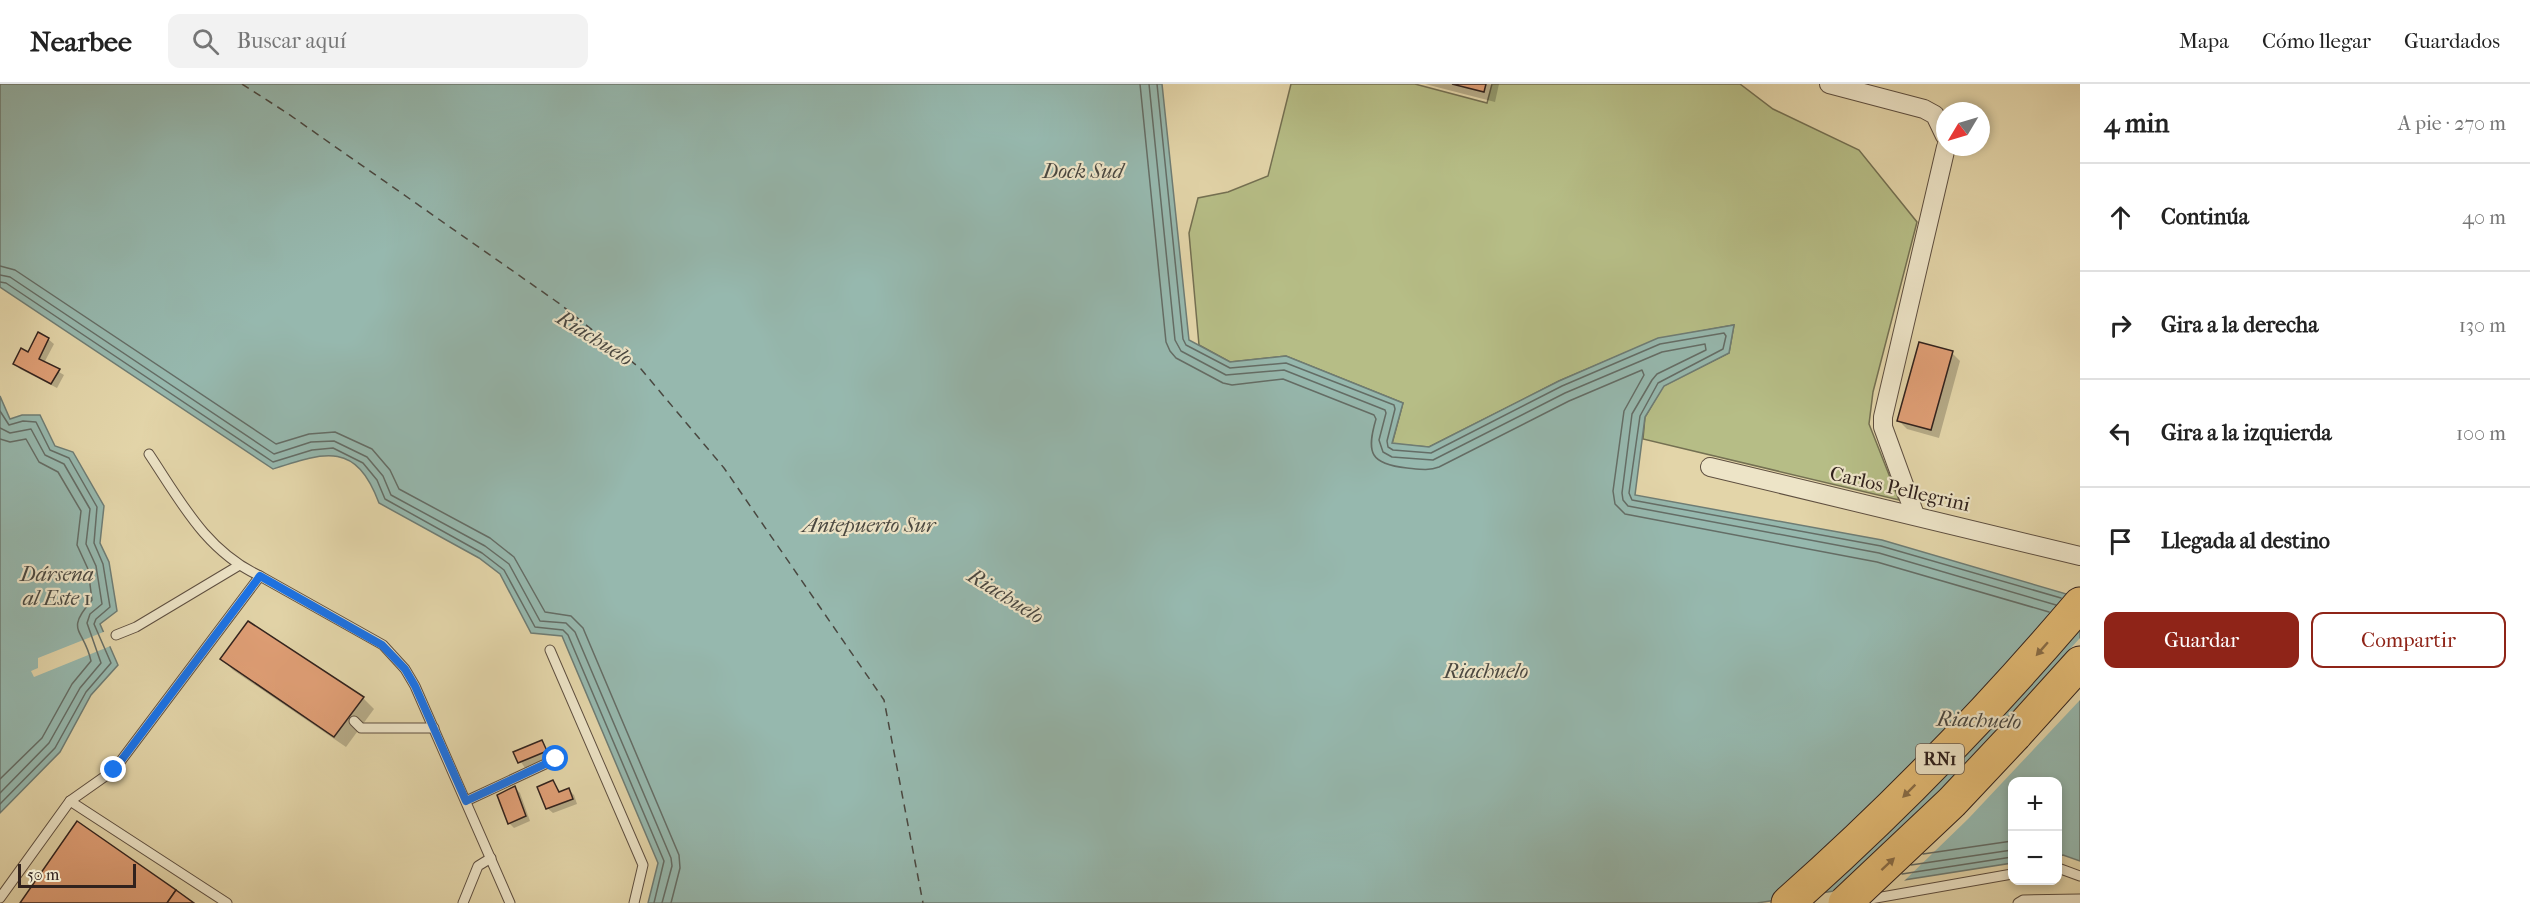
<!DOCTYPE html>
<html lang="es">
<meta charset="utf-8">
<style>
body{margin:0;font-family:"IM FELL French Canon",serif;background:#f2f2f2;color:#222}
.controls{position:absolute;right:18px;bottom:18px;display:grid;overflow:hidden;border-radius:12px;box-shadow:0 3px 9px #0003}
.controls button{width:54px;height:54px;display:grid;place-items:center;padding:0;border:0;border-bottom:2px solid #e0e0e0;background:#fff;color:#222;font:30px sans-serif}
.compass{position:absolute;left:1936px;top:18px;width:54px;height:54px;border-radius:50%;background:#fff;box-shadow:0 3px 9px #0003;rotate:232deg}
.scale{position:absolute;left:18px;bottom:15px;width:118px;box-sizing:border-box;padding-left:6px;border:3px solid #31221d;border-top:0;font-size:16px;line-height:21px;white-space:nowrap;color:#31221d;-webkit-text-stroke:4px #ede4c7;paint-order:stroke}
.stop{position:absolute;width:18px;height:18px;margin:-14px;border:4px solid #1a73e8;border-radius:50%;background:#fff}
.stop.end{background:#1a73e8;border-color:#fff;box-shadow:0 2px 6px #0008}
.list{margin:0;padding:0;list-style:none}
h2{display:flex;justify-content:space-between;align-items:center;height:78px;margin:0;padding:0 24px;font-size:26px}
h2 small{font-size:20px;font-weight:400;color:#767676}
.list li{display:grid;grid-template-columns:39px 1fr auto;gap:18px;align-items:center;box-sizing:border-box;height:108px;padding:0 24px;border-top:2px solid #e0e0e0}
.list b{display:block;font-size:22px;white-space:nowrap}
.list em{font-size:20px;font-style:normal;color:#767676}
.actions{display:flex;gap:12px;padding:18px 24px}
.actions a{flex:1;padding:14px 0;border:2px solid #8f2418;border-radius:12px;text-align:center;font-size:21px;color:#8f2418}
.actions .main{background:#8f2418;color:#fff}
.icon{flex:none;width:33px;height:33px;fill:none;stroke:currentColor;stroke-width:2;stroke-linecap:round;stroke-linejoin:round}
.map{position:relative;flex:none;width:2080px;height:819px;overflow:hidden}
header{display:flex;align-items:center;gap:36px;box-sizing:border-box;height:84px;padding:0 30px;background:#fff;border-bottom:2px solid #e0e0e0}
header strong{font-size:28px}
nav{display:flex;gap:33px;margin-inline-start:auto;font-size:21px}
.search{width:420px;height:54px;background:#f2f2f2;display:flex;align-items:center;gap:15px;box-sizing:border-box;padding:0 21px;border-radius:12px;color:#767676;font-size:22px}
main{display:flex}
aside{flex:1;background:#fff}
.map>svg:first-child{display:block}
.green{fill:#b6bd86;stroke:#747052;stroke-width:1.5}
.water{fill:#96b8ae;stroke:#6e7c74;stroke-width:1.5}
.pier{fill:#e3d5a9}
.shadow{fill:#0003}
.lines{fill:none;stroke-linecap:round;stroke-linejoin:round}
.shore{stroke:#646d66;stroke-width:1.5}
.ferry{stroke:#4a4841;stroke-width:1.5;stroke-dasharray:8 6;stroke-linecap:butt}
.building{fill:#e09f76;stroke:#31221d;stroke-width:1.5}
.lane-casing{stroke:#5e4f40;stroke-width:11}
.street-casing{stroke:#5e4f40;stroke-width:20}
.highway-casing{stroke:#31221d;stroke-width:35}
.lane{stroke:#ede4c7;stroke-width:9}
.street{stroke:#ede4c7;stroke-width:18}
.highway{stroke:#e2ba74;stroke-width:33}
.highway-bridge-casing{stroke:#31221d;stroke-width:35;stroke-linecap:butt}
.highway-bridge{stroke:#e2ba74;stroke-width:33}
.oneway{fill:#8a6e48}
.route{stroke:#1a73e8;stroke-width:8}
.labels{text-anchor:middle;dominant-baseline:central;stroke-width:4.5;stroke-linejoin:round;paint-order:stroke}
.shield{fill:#ede4c7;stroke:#695c50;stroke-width:1.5}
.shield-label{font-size:18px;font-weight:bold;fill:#31221d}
.street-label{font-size:20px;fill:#31221d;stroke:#ede4c7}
.water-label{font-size:21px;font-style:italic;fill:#4a4841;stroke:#ede4c7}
</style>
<header>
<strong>Nearbee</strong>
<div class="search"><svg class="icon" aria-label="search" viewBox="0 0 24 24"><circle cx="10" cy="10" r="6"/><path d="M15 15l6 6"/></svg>Buscar aquí</div>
<nav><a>Mapa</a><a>Cómo llegar</a><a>Guardados</a></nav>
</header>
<main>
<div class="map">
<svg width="2080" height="819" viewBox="0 0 2080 819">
<rect width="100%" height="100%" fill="#e3d5a9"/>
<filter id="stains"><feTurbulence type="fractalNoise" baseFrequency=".00333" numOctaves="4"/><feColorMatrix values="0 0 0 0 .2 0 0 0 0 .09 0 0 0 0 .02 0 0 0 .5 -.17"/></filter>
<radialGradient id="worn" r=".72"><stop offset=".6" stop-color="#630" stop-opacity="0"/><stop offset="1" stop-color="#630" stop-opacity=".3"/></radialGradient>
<polygon class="green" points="1291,0 1415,0 1487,19 1492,0 1740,0 1773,25 1859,66 1917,138 1873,308 1869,340 1899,416 1643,355 1645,333 1663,302 1729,269 1734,241 1658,255 1559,297 1429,363 1392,360 1403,319 1286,272 1230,278 1199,261 1189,149 1198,114 1228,108 1268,92"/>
<g class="water">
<path d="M 0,0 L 1162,0 L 1189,256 L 1230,278 L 1286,272 L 1403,319 L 1392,359 L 1429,363 L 1559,297 L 1658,254 L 1734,241 L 1729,269 L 1664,302 L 1645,333 L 1635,411 L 1882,456 L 2080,514 L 2080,777 L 2063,771 L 2058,772 L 2058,698 L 2012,698 L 2012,779 L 1757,819 L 648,819 L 658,779 L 562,552 L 531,549 L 500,490 L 479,474 L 379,419 C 356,357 325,368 273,385 L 0,203 Z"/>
<polygon points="0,312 10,335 22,331 40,331 55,362 73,368 104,422 100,459 109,478 117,527 100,540 118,581 91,611 60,668 0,729"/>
</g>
<g class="pier">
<polygon points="106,547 113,561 34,593 31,587 38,584 38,574"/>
<polygon points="2080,554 2080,616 1969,734 1902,799 1831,810 1940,707"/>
</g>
<g class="shadow">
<polygon points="1425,0 1499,0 1495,18"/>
<polygon points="48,255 54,260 44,279 64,291 57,304 20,285 15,279"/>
<polygon points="1952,269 1960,277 1939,354 1907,345 1899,337"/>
<polygon points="248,539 364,615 374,625 346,663 233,586 222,575"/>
<polygon points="542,657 551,672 525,684 515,669"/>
<polygon points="553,698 561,709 569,706 574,711 577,720 553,729 547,724"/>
<polygon points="515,704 520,709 530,737 514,744 509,739"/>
</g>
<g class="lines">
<g class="shore">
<path d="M 1140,0 L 1166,258 L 1170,267 L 1176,274 L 1223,299 L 1232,301 L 1283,295 L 1374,331 L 1376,335 C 1366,369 1370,380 1407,384 C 1418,385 1429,387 1439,383 L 1569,317 L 1642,286 L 1644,291 L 1624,327 L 1613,407 L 1615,420 L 1625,430 L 1877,478 L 2049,528"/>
<polyline points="1149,0 1175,256 1181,267 1226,291 1284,286 1385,326 1386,329 1379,356 1383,368 1392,373 1433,376 1565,309 1662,268 1705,260 1706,266 1657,290 1652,296 1632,330 1622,409 1623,416 1628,422 1879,469 2056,521"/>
<polyline points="1157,0 1183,255 1186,261 1230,284 1286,279 1394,321 1395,325 1387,357 1388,363 1393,366 1431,369 1562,302 1660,260 1724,249 1726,252 1723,265 1658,299 1640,332 1629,409 1632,416 1881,462 2061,514"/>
<polyline points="0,182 15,186 276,360 309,350 335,348 372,365 390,386 399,405 490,454 514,473 545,528 571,532 583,544 679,771 680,784 671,819"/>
<polyline points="0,191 10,193 274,370 311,358 334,357 367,373 383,392 391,411 485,462 509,480 540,537 566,539 575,548 671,774 672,782 662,819"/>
<polyline points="0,198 6,199 273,378 312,366 333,364 363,379 377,396 385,415 482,469 504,486 535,543 563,546 568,551 664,777 654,819"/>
<polyline points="0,327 9,341 23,337 36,338 50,366 69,374 97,423 94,459 103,480 110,523 96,535 94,540 111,579 86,608 55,664 0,720"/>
<polyline points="0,344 10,349 31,345 45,371 64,380 90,425 86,460 96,482 102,520 90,530 87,539 101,579 80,604 49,659 0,709"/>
<path d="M 0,355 L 10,358 L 26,355 L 39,378 L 58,388 L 81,427 L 77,461 L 88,485 L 92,516 C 64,548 84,544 91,577 L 72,600 L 42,654 L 0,695"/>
<polyline points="1923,770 2012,757"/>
<polyline points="1911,781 2012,766"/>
<polyline points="1902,790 2012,773"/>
</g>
<polyline class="ferry" points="242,0 287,29 560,220 641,285 724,384 884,616 923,819"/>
</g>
<g class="building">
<polygon points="1452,0 1486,0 1484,8"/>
<polygon points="38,248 49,254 39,275 60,285 51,300 13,280 21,264 28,268"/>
<polygon points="1919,258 1953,267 1931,346 1897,337"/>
<polygon points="248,537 364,613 334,653 220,575"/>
<polygon points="542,656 547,667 518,679 513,668"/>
<polygon points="553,696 559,708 569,704 573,715 546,725 537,703"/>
<polygon points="515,702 526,732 508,740 497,711"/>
<polygon points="77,737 176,806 167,819 20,819"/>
<polygon points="176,806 194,819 167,819"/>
</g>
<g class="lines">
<defs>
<g id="lane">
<path d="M 149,370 C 181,418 206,467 260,492"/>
<polyline points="116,551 136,543 238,482"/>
<polyline points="550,566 643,781 634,819"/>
<polyline points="354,637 361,644 434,644"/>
<polyline points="70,717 227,819"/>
<polyline points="466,717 556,675"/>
<polyline points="2058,784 2080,792"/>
<polyline points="0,814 70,717 114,686 260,492 383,561 405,585 415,602 510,819"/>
<polyline points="1865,816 2012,790"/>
<polyline points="463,819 478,782 491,774"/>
<polyline points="2018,819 2023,816 2080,815"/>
</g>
<g id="street">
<polyline points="1829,0 1924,25 1935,31 1945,52"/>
<polyline points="1710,383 2080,472"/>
<polyline points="1915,431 1883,343 1883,333 1946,63"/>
</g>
<g id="highway">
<polyline points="2015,651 2080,579"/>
<path d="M 1788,819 C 1893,726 1989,627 2080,520"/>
</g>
</defs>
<use href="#lane" class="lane-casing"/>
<use href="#street" class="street-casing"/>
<use href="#highway" class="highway-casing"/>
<use href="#lane" class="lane"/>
<use href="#street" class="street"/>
<use href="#highway" class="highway"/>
<defs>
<polyline id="highway-bridge" points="1845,819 1952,718 2015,651"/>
</defs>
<use href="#highway-bridge" class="highway-bridge-casing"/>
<use href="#highway-bridge" class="highway-bridge"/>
</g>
<defs><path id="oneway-solid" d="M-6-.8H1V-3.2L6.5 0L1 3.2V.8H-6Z" transform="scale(1.5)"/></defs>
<g class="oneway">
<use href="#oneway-solid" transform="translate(2042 565) rotate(131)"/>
<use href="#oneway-solid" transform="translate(1909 707) rotate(135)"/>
<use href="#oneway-solid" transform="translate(1888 780) rotate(-43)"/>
</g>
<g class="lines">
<polyline class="route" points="114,686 260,492 382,561 405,585 415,602 466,717 556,675"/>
</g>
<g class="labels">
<rect class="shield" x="1916" y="660" width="48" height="30" rx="4.5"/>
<g class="shield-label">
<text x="1940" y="675">RN1</text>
</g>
<g class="street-label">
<text transform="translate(1900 405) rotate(13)">Carlos Pellegrini</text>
</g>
<g class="water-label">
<text x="1083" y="87">Dock Sud</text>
<text transform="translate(595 254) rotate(32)">Riachuelo</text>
<text x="869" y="441">Antepuerto Sur</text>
<text x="57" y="490">Dársena<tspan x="57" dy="24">al Este 1</tspan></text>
<text transform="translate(1006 512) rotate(32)">Riachuelo</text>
<text x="1486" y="587">Riachuelo</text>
<text transform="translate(1979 636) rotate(2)">Riachuelo</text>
</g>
</g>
<rect width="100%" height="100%" filter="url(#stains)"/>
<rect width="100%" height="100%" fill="url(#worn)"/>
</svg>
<div class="controls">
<button>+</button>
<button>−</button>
</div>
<svg class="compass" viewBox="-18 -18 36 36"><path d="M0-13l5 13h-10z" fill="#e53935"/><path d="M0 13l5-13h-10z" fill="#767676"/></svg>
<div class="scale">50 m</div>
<div class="stop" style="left:556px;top:675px"></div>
<div class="stop end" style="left:114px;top:686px"></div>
</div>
<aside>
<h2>4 min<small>A pie · 270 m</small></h2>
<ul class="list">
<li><svg class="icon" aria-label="ahead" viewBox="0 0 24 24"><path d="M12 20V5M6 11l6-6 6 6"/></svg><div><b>Continúa</b></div><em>40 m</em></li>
<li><svg class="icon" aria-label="right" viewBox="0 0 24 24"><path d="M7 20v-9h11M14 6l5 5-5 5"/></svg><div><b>Gira a la derecha</b></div><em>130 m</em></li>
<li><svg class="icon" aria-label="left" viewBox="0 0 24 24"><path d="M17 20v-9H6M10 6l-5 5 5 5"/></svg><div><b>Gira a la izquierda</b></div><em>100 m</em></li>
<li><svg class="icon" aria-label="arrive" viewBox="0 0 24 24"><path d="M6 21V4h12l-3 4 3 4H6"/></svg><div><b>Llegada al destino</b></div></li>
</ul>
<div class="actions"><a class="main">Guardar</a><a>Compartir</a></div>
</aside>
</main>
